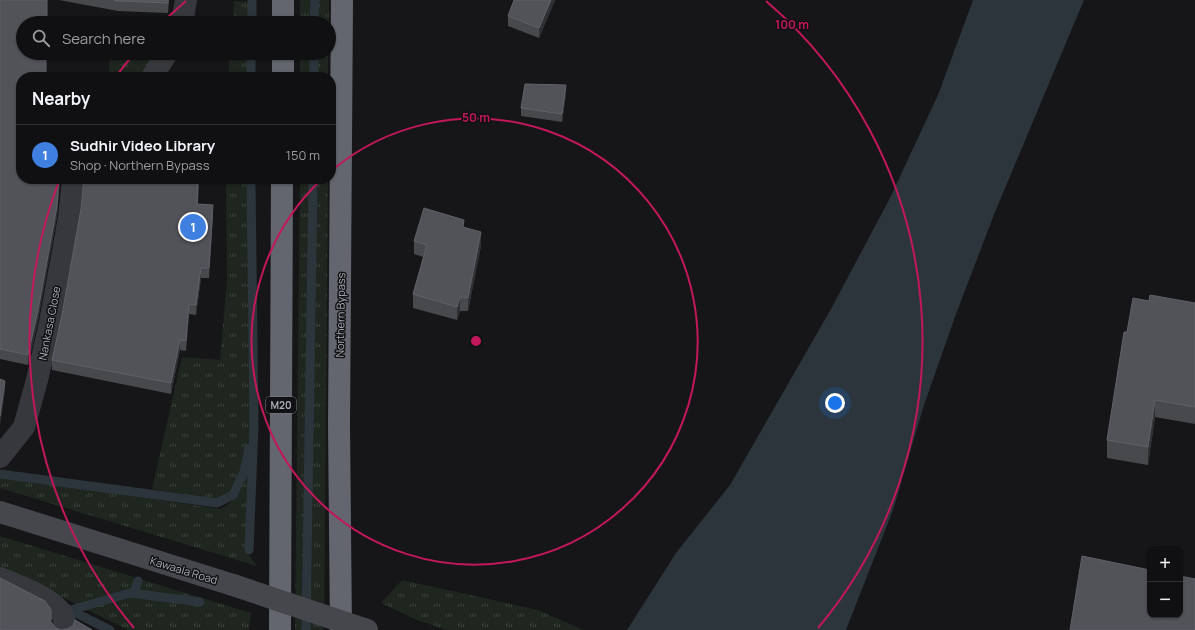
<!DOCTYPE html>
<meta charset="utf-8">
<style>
body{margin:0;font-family:Manrope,sans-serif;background:#1e1e20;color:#f1f3f6}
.controls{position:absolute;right:12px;bottom:12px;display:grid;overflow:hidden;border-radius:8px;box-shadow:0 1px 3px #0004}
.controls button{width:36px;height:36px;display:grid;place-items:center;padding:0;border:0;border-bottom:1px solid #303032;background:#101012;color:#f1f3f6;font:20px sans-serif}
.you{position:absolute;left:835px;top:403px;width:14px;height:14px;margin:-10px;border:3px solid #fff;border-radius:50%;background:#1a73e8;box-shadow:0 0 0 6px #1a73e833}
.badge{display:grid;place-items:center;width:26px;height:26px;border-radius:50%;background:#f2b134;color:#fff;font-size:13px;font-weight:700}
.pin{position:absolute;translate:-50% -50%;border:2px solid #fff;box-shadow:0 1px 4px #0006}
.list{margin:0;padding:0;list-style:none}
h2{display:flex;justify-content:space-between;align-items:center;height:52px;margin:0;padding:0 16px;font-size:17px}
h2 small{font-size:13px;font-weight:400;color:#9c9d9f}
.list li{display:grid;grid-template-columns:26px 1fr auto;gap:12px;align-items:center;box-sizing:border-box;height:60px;padding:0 16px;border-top:1px solid #303032}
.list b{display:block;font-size:15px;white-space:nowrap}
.list p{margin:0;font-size:13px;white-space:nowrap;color:#9c9d9f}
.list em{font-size:13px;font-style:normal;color:#9c9d9f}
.icon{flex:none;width:22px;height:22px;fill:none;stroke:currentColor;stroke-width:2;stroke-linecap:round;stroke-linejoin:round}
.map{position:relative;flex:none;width:1195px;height:630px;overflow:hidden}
.search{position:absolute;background:#101012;box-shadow:0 1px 3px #0004;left:16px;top:16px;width:320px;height:44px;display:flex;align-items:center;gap:10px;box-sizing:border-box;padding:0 14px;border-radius:22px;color:#9c9d9f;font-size:15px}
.panel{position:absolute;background:#101012;box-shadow:0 1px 3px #0004;left:16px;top:72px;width:320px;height:112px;border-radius:16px}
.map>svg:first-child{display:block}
.grass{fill:url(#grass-tufts)}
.water{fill:#2c353c}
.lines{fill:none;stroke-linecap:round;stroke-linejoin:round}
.stream{stroke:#2c353c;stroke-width:9}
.street{stroke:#37383d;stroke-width:22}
.secondary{stroke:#45474d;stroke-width:22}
.highway{stroke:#63666e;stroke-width:22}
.secondary-bridge{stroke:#45474d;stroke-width:22}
.wall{fill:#47494d}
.shaded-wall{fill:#2f3033}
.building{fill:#525359;stroke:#5f6168}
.ring{fill:none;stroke:#c2185b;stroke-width:2}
.labels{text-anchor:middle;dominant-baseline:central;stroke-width:3;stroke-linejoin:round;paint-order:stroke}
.shield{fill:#111113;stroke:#7b7e86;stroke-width:1}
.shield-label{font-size:10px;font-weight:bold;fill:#a8adb8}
.street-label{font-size:11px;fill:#a8adb8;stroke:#111113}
.centre{fill:#c2185b;stroke:#111113;stroke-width:2}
.ring-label{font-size:12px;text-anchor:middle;font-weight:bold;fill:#c2185b;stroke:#111113;stroke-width:3;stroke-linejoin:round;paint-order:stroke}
</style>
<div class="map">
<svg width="1195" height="630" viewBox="0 0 1195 630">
<defs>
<pattern id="grass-tufts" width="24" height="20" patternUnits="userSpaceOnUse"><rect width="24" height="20" fill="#1e261f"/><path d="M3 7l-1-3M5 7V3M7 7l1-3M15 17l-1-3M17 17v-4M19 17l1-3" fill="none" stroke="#3c433d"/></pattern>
</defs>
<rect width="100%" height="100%" fill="#161618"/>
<g class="grass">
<rect x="300" y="0" width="29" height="23"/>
<polygon points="234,1 251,2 250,23 233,23"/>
<polygon points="115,16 171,22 115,23"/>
<polygon points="111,53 161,53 140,77 108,77"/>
<polygon points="230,53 250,53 250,77 228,77"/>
<rect x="300" y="53" width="28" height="24"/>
<polygon points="226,179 250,179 252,425 242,470 232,493 215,499 152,489 182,357 220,360 227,280"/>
<polygon points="300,179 328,179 324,630 295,630"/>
<path d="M 251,453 L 247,553 L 257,566 L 0,488 L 0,477 L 221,509 C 243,498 245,475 251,453 Z"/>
<polygon points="0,536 251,613 249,630 128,630 0,566"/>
<polygon points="402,580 538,610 583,630 447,630 417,620 381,603"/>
</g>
<polygon class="water" points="973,0 1084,0 995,212 956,314 923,408 893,510 846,630 627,630 676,553 730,485 831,309 890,198 938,95"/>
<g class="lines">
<g class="stream">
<polyline points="252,23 252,0"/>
<polyline points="314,23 315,0"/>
<polyline points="251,77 251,53"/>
<polyline points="314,77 314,53"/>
<polyline points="0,474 217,503 233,495 244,472 249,448"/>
<polyline points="249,550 254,425 251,179"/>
<polyline points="134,593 138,581"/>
<polyline points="68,609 110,630"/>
<polyline points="71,610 130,593 200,602"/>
<polyline points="306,630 313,179"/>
</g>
<g class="street">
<polyline points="182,23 186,0"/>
<polyline points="152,77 167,53"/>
<polyline points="0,457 24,427 37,380 50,323 69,218 73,179"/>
<path d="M 0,578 C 16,585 75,604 63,630"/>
</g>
<polyline class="secondary" points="0,512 233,585"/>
<g class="highway">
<polyline points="283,23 283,0"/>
<polyline points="283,77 283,53"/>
<polyline points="280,630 282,179"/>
<polyline points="341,630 339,424 342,0"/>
</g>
<polyline class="secondary-bridge" points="233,585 367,630"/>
</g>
<g class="wall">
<polygon points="0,0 21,179 60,179 57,216 38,320 28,365 0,359"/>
<polygon points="59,0 169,0 168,13 118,11"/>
<polygon points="514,0 555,0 539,38 508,26 508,16"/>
<polygon points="566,93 562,122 521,116 521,108"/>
<polygon points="199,179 198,204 213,216 209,278 201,278 196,315 189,314 186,351 180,350 171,394 52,370 52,360 62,315 81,209"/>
<polygon points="464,227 481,246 468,311 460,311 457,320 413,308 413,294 423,257 414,254 414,241"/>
<polygon points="1149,301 1195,303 1195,424 1155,417 1148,465 1107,458 1107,440 1127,332"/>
</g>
<g class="shaded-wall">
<polygon points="551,0 555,0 539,38 539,28"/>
<polygon points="566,85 566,93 562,122 562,114"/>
<polygon points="59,179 60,179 57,216 38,320 28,365 28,355"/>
<polygon points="213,205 213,216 209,278 209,268"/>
<polygon points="481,232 481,246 468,311 468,298"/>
<polygon points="201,268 201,278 196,315 196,305"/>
<polygon points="460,297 460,311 457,320 457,307"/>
<polygon points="189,304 189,314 186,351 186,341"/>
<polygon points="180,340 180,350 171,394 171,383"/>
<polygon points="5,381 5,391 0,426 0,416"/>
<polygon points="1155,400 1155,417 1148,465 1148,447"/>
</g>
<g class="building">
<polygon points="0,0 47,0 47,23 23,23 23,53 46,53 46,77 21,77 21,179 59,179 57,206 38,310 28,355 0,349"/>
<polygon points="114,0 168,0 168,3 118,1"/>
<polygon points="514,0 551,0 539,28 508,16"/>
<polygon points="525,84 566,85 562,114 521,108"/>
<polygon points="84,179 198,179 197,204 213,205 209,268 201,268 196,305 189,304 186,341 180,340 171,383 52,360 62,315 81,209"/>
<polygon points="424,208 464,220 463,227 481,232 468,298 460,297 457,307 413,294 427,245 414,241"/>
<polygon points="1150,295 1195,303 1195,407 1155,400 1148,447 1107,440 1124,332 1127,332 1133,298 1149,301"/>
<polygon points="0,379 5,381 0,416"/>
<polygon points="1082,556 1150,570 1150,615 1180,615 1180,576 1195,579 1195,630 1070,630"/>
<polygon points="0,578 45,601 51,610 51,622 56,628 61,630 67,629 73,626 75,620 92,630 0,630"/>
</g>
<g class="ring">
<path d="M331 171A223 223 0 1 1 322 179"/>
<path d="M134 628A447 447 0 0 1 59 181M117 75A447 447 0 0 1 134 54M163 22A447 447 0 0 1 186 1M766 1A447 447 0 0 1 818 628"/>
</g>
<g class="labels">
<rect class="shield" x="266" y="397" width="30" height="16" rx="3"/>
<g class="shield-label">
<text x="281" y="405">M20</text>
</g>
<g class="street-label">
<text transform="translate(340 315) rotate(-89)">Northern Bypass</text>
<text transform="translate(49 323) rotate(-79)">Nankasa Close</text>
<text transform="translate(184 570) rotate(17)">Kawaala Road</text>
</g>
</g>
<circle cx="476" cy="341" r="6" class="centre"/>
<g class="ring-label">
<text x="792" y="29">100 m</text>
<text x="476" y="122">50 m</text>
</g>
</svg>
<div class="controls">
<button>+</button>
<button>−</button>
</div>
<div class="you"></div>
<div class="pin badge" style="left:193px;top:227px;background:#3f7fe0">1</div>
<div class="search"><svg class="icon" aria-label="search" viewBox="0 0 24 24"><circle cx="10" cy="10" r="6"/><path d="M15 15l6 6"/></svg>Search here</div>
<section class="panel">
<h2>Nearby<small></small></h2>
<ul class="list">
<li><span class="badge" style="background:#3f7fe0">1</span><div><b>Sudhir Video Library</b><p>Shop · Northern Bypass</p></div><em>150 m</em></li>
</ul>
</section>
</div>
